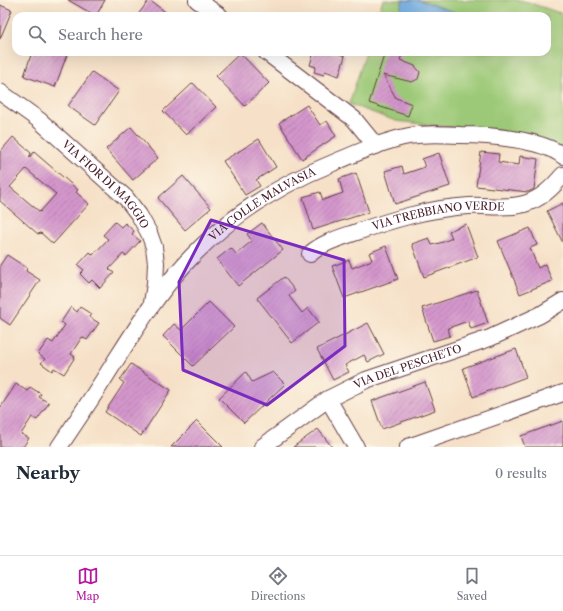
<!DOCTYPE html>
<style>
body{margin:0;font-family:"Libre Caslon Text",serif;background:#f2f2f3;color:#1f2937}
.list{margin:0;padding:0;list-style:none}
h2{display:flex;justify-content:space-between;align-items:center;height:52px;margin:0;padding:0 16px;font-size:17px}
h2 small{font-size:13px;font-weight:400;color:#747a83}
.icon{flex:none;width:22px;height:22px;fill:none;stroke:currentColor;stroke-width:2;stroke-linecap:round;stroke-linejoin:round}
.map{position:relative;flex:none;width:563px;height:447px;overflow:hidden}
.search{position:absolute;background:#fff;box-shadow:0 4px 16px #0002;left:12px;right:12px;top:12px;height:44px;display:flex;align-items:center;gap:10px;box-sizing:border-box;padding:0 14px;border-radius:12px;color:#747a83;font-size:15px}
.sheet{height:108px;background:#fff}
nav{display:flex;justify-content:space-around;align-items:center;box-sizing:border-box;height:56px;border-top:1px solid #e0e1e3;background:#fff;font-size:11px;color:#747a83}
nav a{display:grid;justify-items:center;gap:2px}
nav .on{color:#b5179e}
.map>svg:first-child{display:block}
.garden{fill:#9cc977;stroke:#737451}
.water{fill:#71ace1;stroke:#5e6686}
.building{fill:url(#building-hatch);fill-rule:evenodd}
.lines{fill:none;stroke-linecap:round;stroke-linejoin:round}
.minor-casing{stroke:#643c43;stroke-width:18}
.minor{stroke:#fff;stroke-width:16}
.marked{fill:#7b2cbf;fill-opacity:0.2;stroke:#7b2cbf;stroke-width:3;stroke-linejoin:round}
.labels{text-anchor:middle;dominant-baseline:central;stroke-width:3.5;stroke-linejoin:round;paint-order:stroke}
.street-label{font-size:11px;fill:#4a1f2b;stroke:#fcf5e5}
</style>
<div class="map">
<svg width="563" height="447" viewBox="0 0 563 447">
<defs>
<pattern id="building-hatch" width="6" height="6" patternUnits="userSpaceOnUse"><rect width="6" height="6" fill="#d496cc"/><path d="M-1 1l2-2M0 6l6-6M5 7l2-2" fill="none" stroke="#ae7aa6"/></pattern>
</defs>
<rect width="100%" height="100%" fill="#fcf5e5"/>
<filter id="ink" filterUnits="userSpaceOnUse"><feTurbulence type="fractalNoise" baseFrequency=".025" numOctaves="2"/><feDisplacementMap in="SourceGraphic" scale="8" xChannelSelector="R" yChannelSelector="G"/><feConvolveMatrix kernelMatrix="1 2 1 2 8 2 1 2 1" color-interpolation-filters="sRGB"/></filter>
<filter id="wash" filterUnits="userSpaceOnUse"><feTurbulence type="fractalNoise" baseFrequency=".012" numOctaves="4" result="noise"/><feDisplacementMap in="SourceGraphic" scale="16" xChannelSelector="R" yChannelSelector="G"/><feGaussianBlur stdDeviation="0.9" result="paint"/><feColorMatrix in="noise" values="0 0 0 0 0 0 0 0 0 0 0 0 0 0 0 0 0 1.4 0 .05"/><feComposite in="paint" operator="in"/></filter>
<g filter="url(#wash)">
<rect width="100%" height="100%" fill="#f6e1c8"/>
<polygon class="garden" points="383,0 521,0 563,14 563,148 474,130 396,121 349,104 366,52 547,52 547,16 377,16"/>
<polygon class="water" points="403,0 419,0 455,12 454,16 398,16"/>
<g id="blocks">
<g class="building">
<polygon points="68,0 105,0 96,16"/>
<polygon points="149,0 171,16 137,16"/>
<polygon points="0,5 12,10 0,39"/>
<polygon points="32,52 68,52 55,87 24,76"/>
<polygon points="314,52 333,52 345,56 339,76 325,71 324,75 314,72 316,67 310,65"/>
<polygon points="385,52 403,52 400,60 415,66 420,72 418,79 412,82 383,75 396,98 412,104 408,116 369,103"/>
<polygon points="240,53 269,83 245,106 216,76"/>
<polygon points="92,72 119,91 95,125 68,106"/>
<polygon points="193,83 216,107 186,135 163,111"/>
<polygon points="307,105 320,125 327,121 336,136 302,159 279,123"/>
<polygon points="131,127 158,158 133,180 106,149"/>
<path d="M 13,137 L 31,153 L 29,158 L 34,152 L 78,190 L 76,192 L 89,204 L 53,244 L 41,233 L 38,234 L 0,201 L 0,152 ZM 26,169 L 56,194 L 40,212 L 10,187 Z"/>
<polygon points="259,139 276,167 256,180 260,186 245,195 223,161"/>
<polygon points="481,152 499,154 498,162 519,165 520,156 538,159 534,189 528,192 476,186"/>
<polygon points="439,153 450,186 395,204 385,171 402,166 404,174 425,167 422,159"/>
<polygon points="356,173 369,212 313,230 303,197 320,192 323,200 343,193 339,179"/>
<polygon points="183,176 211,208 185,230 158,198"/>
<polygon points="563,203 563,243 547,211"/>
<polygon points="115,222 121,227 125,223 134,231 132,234 140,241 126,256 123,254 109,269 114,273 100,288 92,280 89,283 80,274 84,270 78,265 90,252 93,255 108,239 103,235"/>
<polygon points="262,223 283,250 238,286 217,259 231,248 236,254 252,241 247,234"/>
<polygon points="466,224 478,257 424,277 412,244 429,238 432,245 443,242 452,238 449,231"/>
<polygon points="530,228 537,245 530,248 538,268 545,264 552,281 520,294 498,241"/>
<polygon points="386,246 398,279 344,298 332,266 349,260 352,268 372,260 369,253"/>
<polygon points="7,255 27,268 26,271 40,280 10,325 0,318 0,265"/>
<polygon points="284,277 295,291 289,296 302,313 308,308 319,322 292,343 257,298"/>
<polygon points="477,290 488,323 471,329 468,321 448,328 450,336 433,341 422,308"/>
<polygon points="209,302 234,327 193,366 163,336 174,324 181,330"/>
<polygon points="71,307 77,312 80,307 91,314 89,317 99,323 87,340 82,337 71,354 75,357 64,374 54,368 52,371 41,363 45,359 38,354 48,340 53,343 65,325 61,322"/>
<polygon points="368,323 384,354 368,362 364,355 345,365 349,372 333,380 317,349"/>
<polygon points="516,349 526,377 473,397 463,368"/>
<polygon points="131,364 171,390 141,436 105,412 124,383 120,380"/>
<polygon points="246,372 252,382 273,372 285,384 244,423 219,398"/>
<polygon points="425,382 435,410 382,429 372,401"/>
<polygon points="16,384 27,391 30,387 41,394 39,397 49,403 37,420 32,417 21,434 29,438 23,447 0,447 0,408"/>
<polygon points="197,421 223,447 171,447"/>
<polygon points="563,421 563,447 525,447 521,436"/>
<polygon points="318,429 332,447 293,447"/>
</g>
</g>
</g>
<g filter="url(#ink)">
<use href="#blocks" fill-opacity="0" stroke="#643c43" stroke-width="1"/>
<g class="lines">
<defs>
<g id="minor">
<polyline points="197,0 220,16"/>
<polyline points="266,52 354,119 376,146"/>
<path id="s1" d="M 0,92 L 39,120 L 126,198 L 139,215 L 149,233 L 154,247 L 156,263 L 155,284 L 152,303"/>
<path id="s2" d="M 310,254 C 322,243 339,238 354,233 C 391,220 430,208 469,206 C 487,205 507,209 524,204 C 541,199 552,188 563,175"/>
<polyline points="328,399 356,447"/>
<path id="s3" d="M 59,447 C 78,419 96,392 114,363 C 135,330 156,296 183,266 C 224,220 276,186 333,163 C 357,153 383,141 409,136 C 426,133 443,134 460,135 C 487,135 542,139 563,156"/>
<path id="s4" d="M 262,447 L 328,399 L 366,380 L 490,338 L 540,315 L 563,301"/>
<polyline points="408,447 563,393"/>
</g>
</defs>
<use href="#minor" class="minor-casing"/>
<use href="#minor" class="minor"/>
</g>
</g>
<path class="marked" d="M 211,220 L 344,260 L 345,346 L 267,405 L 183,370 L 179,282 Z"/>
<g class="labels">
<g class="street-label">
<text stroke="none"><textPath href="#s1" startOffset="141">VIA FIOR DI MAGGIO</textPath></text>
<text stroke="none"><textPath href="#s3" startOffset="321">VIA COLLE MALVASIA</textPath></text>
<text stroke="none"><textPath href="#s2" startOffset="136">VIA TREBBIANO VERDE</textPath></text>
<text stroke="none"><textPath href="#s4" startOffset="168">VIA DEL PESCHETO</textPath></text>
</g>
</g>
</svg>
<div class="search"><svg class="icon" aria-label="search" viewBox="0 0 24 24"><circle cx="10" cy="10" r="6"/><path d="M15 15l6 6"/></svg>Search here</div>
</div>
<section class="sheet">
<h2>Nearby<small>0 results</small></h2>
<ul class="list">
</ul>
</section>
<nav>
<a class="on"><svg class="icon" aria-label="map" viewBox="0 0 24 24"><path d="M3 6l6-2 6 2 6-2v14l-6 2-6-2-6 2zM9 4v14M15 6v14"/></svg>Map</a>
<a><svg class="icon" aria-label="directions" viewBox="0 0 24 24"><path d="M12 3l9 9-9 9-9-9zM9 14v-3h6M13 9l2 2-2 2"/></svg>Directions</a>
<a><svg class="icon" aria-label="saved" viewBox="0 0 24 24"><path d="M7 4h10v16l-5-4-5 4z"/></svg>Saved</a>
</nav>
